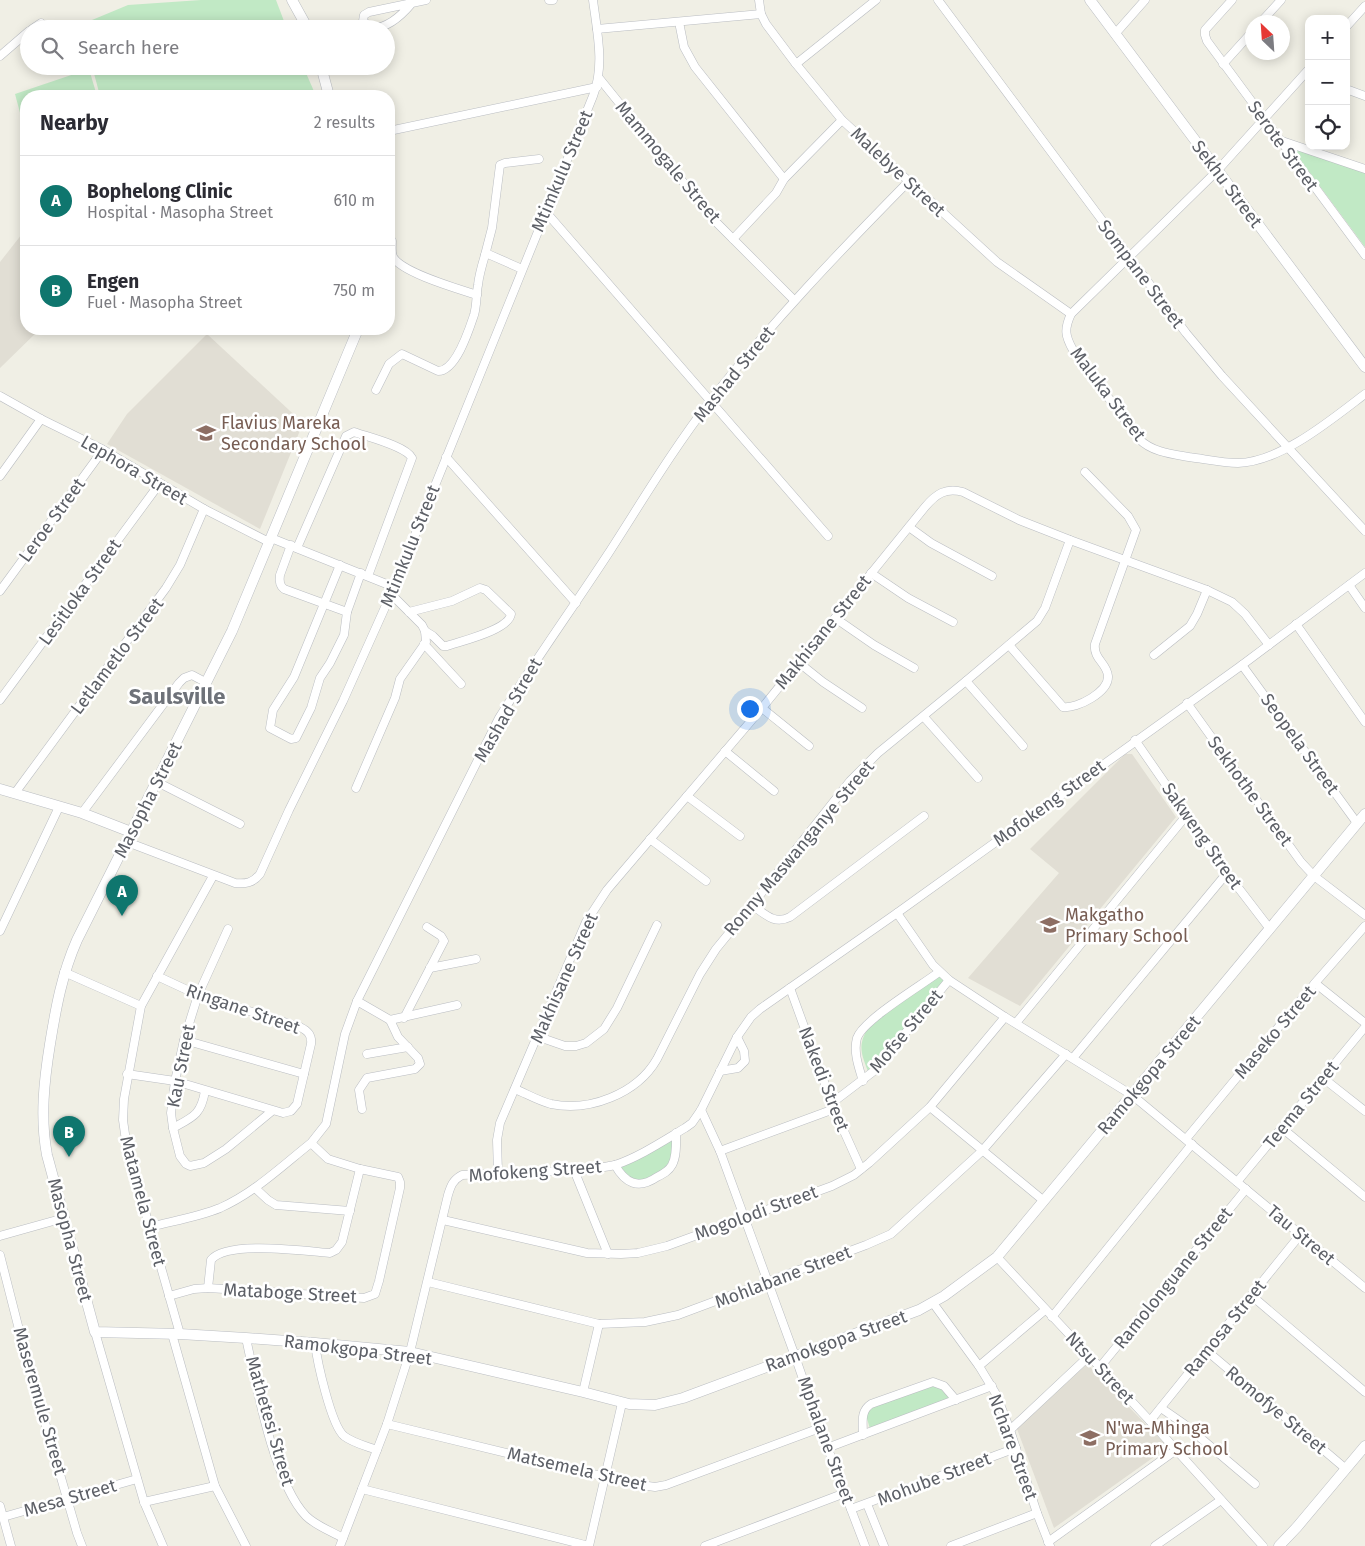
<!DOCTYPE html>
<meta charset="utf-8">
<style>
body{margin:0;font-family:"Fira Sans",sans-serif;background:#f7f7f7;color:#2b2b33}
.controls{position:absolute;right:15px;top:15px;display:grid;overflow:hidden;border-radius:10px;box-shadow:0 2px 12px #0003}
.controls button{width:45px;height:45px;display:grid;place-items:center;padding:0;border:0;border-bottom:1px solid #e1e1e2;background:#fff;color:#2b2b33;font:25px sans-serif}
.compass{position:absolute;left:1245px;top:15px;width:45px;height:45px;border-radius:50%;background:#fff;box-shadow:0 2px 12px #0003;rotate:335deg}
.you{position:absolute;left:749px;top:708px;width:18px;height:18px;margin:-12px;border:4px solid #fff;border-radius:50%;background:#1a73e8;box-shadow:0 0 0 8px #1a73e833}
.badge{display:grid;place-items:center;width:32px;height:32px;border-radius:50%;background:#0f766e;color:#fff;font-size:16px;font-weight:700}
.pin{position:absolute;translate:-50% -41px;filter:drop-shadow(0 1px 2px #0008)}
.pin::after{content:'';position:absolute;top:26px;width:18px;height:15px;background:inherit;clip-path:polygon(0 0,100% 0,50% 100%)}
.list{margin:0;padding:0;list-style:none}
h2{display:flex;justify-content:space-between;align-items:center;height:65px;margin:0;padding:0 20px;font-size:21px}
h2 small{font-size:16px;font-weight:400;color:#7c7c81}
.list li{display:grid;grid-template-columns:32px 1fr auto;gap:15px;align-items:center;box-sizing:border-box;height:90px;padding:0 20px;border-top:1px solid #e1e1e2}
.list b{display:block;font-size:19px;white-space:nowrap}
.list p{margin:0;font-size:16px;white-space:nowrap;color:#7c7c81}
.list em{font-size:16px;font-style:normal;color:#7c7c81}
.icon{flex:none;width:28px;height:28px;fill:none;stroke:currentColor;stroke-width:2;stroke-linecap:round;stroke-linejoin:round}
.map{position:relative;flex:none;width:1365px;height:1546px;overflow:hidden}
.search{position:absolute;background:#fff;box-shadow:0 2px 12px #0003;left:20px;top:20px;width:375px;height:55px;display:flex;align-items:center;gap:12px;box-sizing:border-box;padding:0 18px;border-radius:28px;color:#7c7c81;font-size:19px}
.panel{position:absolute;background:#fff;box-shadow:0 2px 12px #0003;left:20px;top:90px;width:375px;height:245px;border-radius:20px}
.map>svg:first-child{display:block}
.education{fill:#e1ded4}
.green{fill:#c1e9c5}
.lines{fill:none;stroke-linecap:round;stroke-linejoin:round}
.minor-casing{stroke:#babdc2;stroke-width:9}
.tertiary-casing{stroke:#babdc2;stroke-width:11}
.minor{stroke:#fff;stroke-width:8}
.tertiary{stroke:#fff;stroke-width:10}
.labels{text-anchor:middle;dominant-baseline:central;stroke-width:5;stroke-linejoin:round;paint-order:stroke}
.street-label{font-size:18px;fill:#5d6067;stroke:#fff}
.education-label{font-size:18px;fill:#785e54;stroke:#fff;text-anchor:start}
.district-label{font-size:22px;font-weight:bold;fill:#6e7279;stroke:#fff}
</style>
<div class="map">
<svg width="1365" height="1546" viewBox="0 0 1365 1546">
<rect width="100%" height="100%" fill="#f0efe5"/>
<g class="education">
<polygon points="26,232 26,329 40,329 0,368 0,262 22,234"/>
<polygon points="207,334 303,423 260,529 107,444 127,414"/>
<polygon points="1125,754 1132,754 1176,817 1020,1006 968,978 1059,873 1030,849"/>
<polygon points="1087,1364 1168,1447 1054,1528 1017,1429"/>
</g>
<g class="green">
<polygon points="201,0 276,0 287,29 81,29 80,25 128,5"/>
<polygon points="92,66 303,66 316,96 100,96"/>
<polygon points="89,69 97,96 26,96 26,135 15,94"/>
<polygon points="1290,146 1365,172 1365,247"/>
<path d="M 940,976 L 944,978 L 943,984 L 869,1074 C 861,1053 857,1046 869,1026 L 932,980 Z"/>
<path d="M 672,1140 C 672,1145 673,1151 673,1156 C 671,1168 651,1180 639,1180 C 631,1180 625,1173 620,1167 Z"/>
<polygon points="934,1383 943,1386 952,1399 870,1429 866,1415 872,1405"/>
</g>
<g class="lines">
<defs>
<g id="minor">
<polyline points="549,0 553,0"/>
<polyline points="759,0 761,14 766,24 796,64 842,120 997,262 1071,314"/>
<polyline points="938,0 1186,333 1222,376 1365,531"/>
<polyline points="1232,0 1205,30 1205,35 1207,41 1365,255"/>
<path d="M 412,3 C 402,15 388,29 371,28 L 363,21 L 364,15 L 369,12 L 426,0"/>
<polyline points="679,22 684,47 695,67 784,179"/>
<polyline points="1261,22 1281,0"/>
<polyline points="1346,27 1365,6"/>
<polyline points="32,29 41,23"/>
<polyline points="597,29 761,14"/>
<polyline points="1115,34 1145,0"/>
<polyline points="0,56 29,31"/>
<polyline points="796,64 876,0"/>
<polyline points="1223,64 1252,32"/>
<path d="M 1309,69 L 1217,171 L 1071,314 C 1064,329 1065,336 1073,350 L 1139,439 C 1152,452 1171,454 1189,457 C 1205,459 1222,463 1238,463 C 1281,462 1332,419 1365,394"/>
<polyline points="599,78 713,219 794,300"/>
<polyline points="1346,89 1365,96"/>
<polyline points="389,131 597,87"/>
<polyline points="1279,140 1365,169"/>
<polyline points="545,211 828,536"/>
<polyline points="733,239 776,193 784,179 842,120"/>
<path d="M 392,241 C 392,246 391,252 393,257 C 402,273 459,289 477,295"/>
<polyline points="485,255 492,228 500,165 505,163 539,159"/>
<path d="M 376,390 L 389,364 L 402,354 L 438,371 C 456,371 469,330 474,315 C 477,305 476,295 478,285 C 479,275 482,265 485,255 L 488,254 L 522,269"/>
<polyline points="0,396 41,419 100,448 204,509 269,542"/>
<polyline points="446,457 576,603"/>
<polyline points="0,476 41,419"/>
<polyline points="909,527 931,543 992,576"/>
<polyline points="271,538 394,587"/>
<path d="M 291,545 L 280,575 C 279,581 280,586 284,589 L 347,612 L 344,635 L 330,663 L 320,678 L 311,708 L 296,738 L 291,739 L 270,728 L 273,710 L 294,677 L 340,565"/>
<path d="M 297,548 L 346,436 L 354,432 C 368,437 406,446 412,458 L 368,576"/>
<polyline points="871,573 908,598 953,622"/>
<polyline points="1349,585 1365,608"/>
<polyline points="0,591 103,450"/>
<polyline points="347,612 361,573"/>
<path d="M 409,612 L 452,601 L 480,588 L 486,590 L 511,614 C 509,630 461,641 447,646 L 443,646 L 433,636 L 425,631"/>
<polyline points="835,618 874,645 914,668"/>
<polyline points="1296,624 1365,722"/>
<polyline points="424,644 461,684"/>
<path d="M 1009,645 L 1063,707 C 1077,709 1109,692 1108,676 C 1107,663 1093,659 1095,644 L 1136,530 L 1128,516 L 1085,472"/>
<polyline points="1154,655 1190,626 1197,614 1207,590"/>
<polyline points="798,662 823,682 862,708"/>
<polyline points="1242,665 1357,823"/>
<polyline points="966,681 1023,746"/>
<polyline points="0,700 160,483"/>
<polyline points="1187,703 1301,862 1314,876 1365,915"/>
<polyline points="762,708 809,746"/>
<polyline points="924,717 978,778"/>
<polyline points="1135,740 1227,873 1270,929"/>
<polyline points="725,751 774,791"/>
<polyline points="157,782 240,824"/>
<polyline points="356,788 395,698 400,679 426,642 425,631 422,625 391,594"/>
<polyline points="15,793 166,588 180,565 204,509"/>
<polyline points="687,796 740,836"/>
<polyline points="82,813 179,683 184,678 192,675 207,683"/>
<polyline points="650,839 706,881"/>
<path d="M 127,842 L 235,883 C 246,884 253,883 260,874 L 289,810 L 343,701 L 391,594 L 593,96 C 605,65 597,32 593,0"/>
<path d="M 752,905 C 765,914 774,925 790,917 L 924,816"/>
<polyline points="897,913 933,965 949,980 1005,1017 1132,1095 1365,1288"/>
<polyline points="228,929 198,995 184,1040 175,1081 171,1113 173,1128 180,1156 186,1164 190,1166 204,1163 226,1149 272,1111"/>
<polyline points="0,931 59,807"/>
<polyline points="430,968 476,959"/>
<polyline points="64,972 141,1006"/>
<polyline points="1315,983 1365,1023"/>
<polyline points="790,988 834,1109 861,1169"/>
<polyline points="357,1001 390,1020 457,1005"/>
<polyline points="404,1018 444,941 441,936 427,927"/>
<polyline points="1016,1023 1186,816"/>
<polyline points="536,1036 565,1046 576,1046 586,1043 604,1029 617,1008 657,925"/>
<polyline points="184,1040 304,1074"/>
<polyline points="367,1054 408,1047"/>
<polyline points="1073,1058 1227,873"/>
<polyline points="720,1071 738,1068 745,1061 744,1051 737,1037"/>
<path d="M 127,1074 L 175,1081 L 283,1113 L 291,1111 L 297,1104 L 311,1044 C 312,1035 308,1031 300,1027 L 198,995 L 157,976"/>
<polyline points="1323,1078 1365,1111"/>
<path d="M 863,1081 C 859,1068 853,1052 857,1038 C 863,1020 922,985 939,972"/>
<path d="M 515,1089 C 527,1094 539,1101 551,1104 C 589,1112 637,1094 657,1059 L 700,974 L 716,949 L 752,905 L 850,781 L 878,753 L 966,681 L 1037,621 L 1045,608 L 1070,540"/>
<polyline points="832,1103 874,1071 949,980"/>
<polyline points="930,1107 1044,1201"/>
<polyline points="362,1109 359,1090 367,1078 415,1069 420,1064 418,1058 398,1037 390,1020"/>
<polyline points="701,1110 720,1151 795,1356 820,1428 865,1546"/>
<path d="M 173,1128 C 193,1117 201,1115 205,1091"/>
<polyline points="1282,1128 1365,1197"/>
<polyline points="1186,1139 1315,983 1365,926"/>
<polyline points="720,1151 834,1109"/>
<path d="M 615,1165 C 625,1183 638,1190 657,1177 C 663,1174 669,1171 672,1165 C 677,1156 676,1143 676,1133"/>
<polyline points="574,1170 608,1254"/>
<path d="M 498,1173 L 497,1140 L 500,1123 L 586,922 L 607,890 L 762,708 L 925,507 C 936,494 946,487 963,492 L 1019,520 L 1070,540 L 1207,590 L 1232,602 L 1245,614 L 1269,645"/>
<polyline points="1237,1182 1365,1027"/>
<polyline points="255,1188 268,1200 276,1205 350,1211"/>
<polyline points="443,1220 587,1253 621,1254 638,1253 667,1246 832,1186 854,1175 869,1163 930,1107 1005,1017"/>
<path d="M 150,1227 C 173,1221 198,1217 220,1208 C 254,1193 282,1166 311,1143 L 326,1124 L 345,1034 L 357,1001 L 499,718 C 534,662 572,609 608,554 C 641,503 673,449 711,400 C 771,323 839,252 908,182"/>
<polyline points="0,1236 64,1218"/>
<polyline points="0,1255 25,1353 77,1533 82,1546"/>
<polyline points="997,1257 1150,1421 1263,1546"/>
<polyline points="428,1282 599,1324 645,1322 678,1315 866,1245 891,1234 982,1151 1066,1054"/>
<path d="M 208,1288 L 211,1260 C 226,1240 305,1251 330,1253 L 336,1250 L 342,1242 L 360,1169"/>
<polyline points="169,1296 194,1289 208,1288 364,1298 375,1294 379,1281 400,1188 400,1182 398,1177 360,1169 328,1159 311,1143"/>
<polyline points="1252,1296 1365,1392"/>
<polyline points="933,1303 979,1366 996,1394 1010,1430 1037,1513 1050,1546"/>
<polyline points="1052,1317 1192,1144"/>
<polyline points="95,1332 144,1502 163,1546"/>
<polyline points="172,1334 215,1486 246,1546"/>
<polyline points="180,1334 127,1148 123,1120 124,1099 141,1006 213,876"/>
<path d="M 246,1338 C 256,1384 274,1483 306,1516 C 316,1526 331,1531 343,1538"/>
<path d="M 315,1343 C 317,1361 331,1425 344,1436 C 353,1443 366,1446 377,1450"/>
<polyline points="1207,1351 1346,1469"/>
<polyline points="979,1366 1045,1310"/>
<polyline points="1100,1367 1246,1189"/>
<polyline points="583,1392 599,1324"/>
<polyline points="1161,1408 1184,1424 1255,1484"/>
<polyline points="1150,1421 1300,1235"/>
<polyline points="387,1424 634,1484 655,1487 666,1485 820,1428"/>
<polyline points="1010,1430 1089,1356"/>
<path d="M 863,1435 C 863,1423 860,1411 871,1404 L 933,1382 L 944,1386 L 956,1400"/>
<polyline points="827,1448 992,1386"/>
<polyline points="362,1489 589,1546"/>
<polyline points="144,1502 215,1486"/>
<polyline points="867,1504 884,1546"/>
<polyline points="0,1506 11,1546"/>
<polyline points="851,1509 1016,1448"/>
<polyline points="3,1517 137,1479"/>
<polyline points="1048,1542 1176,1450"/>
<path d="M 340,1546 L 387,1424 L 410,1352 L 448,1195 C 451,1185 453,1180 462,1175 L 588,1170 C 597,1168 606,1167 615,1165 C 639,1157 663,1141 685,1128 L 692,1123 L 701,1110 L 737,1037 L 751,1017 L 760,1009 L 897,913 L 1242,665 L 1365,573"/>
<polyline points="589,1546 622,1403"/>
<polyline points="705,1546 845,1493"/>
<polyline points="951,1546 1037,1513"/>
<polyline points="1155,1546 1221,1500"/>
</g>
<g id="tertiary">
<polyline points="292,0 308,29"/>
<polyline points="1090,0 1365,367"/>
<polyline points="321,66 329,96"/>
<path d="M 358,329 L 232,631 L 77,940 C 62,974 56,1007 50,1044 C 44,1081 40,1118 47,1155 L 95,1332 L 180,1334 L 246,1338 L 315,1343 L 410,1352 L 583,1392 L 629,1404 L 655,1405 L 683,1398 L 919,1310 L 944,1296 L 997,1257 L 1365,814"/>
<polyline points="0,789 82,813 131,832"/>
<polyline points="1279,1546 1297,1527 1365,1446"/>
</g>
</defs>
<use href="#minor" class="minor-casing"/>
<use href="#tertiary" class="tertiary-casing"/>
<use href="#minor" class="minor"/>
<use href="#tertiary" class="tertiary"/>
</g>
<defs>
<symbol id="school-bare" viewBox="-9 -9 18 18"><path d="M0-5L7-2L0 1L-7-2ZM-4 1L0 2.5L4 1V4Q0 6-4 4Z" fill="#8d6e63" stroke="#fff" stroke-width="2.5" paint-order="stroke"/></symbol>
</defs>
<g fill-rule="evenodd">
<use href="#school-bare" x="192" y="419" width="28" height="28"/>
<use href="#school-bare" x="1036" y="911" width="28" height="28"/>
<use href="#school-bare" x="1076" y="1424" width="28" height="28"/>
</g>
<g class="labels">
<g class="street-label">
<text transform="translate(1283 146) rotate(54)">Serote Street</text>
<text transform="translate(668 162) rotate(50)">Mammogale Street</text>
<text transform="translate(562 171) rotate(-67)">Mtimkulu Street</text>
<text transform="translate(898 172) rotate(43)">Malebye Street</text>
<text transform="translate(1227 184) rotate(53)">Sekhu Street</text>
<text transform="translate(1141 274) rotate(53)">Sompane Street</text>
<text transform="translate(734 374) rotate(-51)">Mashad Street</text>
<text transform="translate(1108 394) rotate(53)">Maluka Street</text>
<text transform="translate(134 470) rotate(30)">Lephora Street</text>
<text transform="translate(52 520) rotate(-54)">Leroe Street</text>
<text transform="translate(410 546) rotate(-68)">Mtimkulu Street</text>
<text transform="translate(80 592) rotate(-54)">Lesitloka Street</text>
<text transform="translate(823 632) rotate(-51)">Makhisane Street</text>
<text transform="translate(117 656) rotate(-53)">Letlametlo Street</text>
<text transform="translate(508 710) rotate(-60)">Mashad Street</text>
<text transform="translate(1300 744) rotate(54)">Seopela Street</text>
<text transform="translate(1250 791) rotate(54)">Sekhothe Street</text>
<text transform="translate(148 800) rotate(-63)">Masopha Street</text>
<text transform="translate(1049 803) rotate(-36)">Mofokeng Street</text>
<text transform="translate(1202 836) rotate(55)">Sakweng Street</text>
<text transform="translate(799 848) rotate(-50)">Ronny Maswanganye Street</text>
<text transform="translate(564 978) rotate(-66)">Makhisane Street</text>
<text transform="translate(243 1009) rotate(19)">Ringane Street</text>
<text transform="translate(906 1031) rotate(-50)">Mofse Street</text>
<text transform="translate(1275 1032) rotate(-50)">Maseko Street</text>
<text transform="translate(181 1066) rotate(-79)">Kau Street</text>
<text transform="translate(1149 1075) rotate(-50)">Ramokgopa Street</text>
<text transform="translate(824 1079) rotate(69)">Nakedi Street</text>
<text transform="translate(1301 1105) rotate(-51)">Teema Street</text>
<text transform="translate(535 1171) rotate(-4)">Mofokeng Street</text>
<text transform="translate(143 1201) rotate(75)">Matamela Street</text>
<text transform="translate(756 1213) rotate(-20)">Mogolodi Street</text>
<text transform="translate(1301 1235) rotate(40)">Tau Street</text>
<text transform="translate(70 1240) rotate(75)">Masopha Street</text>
<text transform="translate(783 1277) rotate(-21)">Mohlabane Street</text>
<text transform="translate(1173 1278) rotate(-51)">Ramolonguane Street</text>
<text transform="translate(290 1293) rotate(3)">Mataboge Street</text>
<text transform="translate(1225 1328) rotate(-51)">Ramosa Street</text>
<text transform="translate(836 1341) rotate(-20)">Ramokgopa Street</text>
<text transform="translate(358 1350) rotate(7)">Ramokgopa Street</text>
<text transform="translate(1100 1368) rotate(47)">Ntsu Street</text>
<text transform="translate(40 1401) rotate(74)">Maseremule Street</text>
<text transform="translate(1276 1410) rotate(40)">Romofye Street</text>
<text transform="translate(270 1421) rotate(74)">Mathetesi Street</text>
<text transform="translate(826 1440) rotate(70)">Mphalane Street</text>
<text transform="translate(1013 1447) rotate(70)">Nchare Street</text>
<text transform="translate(577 1469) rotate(13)">Matsemela Street</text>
<text transform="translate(934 1479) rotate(-21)">Mohube Street</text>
<text transform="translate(70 1498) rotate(-16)">Mesa Street</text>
</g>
<g class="education-label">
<text x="221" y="423">Flavius Mareka<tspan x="221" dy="21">Secondary School</tspan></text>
<text x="1065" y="915">Makgatho<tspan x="1065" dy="21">Primary School</tspan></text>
<text x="1105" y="1428">N'wa-Mhinga<tspan x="1105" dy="21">Primary School</tspan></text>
</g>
<g class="district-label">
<text x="177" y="696">Saulsville</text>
</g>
</g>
</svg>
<div class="controls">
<button>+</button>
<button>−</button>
<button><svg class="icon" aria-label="locate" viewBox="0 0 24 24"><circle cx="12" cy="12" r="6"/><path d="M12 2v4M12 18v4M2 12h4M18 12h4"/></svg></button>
</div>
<svg class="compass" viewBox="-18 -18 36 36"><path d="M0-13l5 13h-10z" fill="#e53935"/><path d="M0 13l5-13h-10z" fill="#7c7c81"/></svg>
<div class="you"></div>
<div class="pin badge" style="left:122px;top:916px">A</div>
<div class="pin badge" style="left:69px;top:1157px">B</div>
<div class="search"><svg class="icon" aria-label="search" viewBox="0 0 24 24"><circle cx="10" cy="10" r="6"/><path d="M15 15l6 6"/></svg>Search here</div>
<section class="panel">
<h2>Nearby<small>2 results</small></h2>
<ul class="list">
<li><span class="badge">A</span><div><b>Bophelong Clinic</b><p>Hospital · Masopha Street</p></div><em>610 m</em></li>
<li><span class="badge">B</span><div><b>Engen</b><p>Fuel · Masopha Street</p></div><em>750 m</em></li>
</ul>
</section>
</div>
